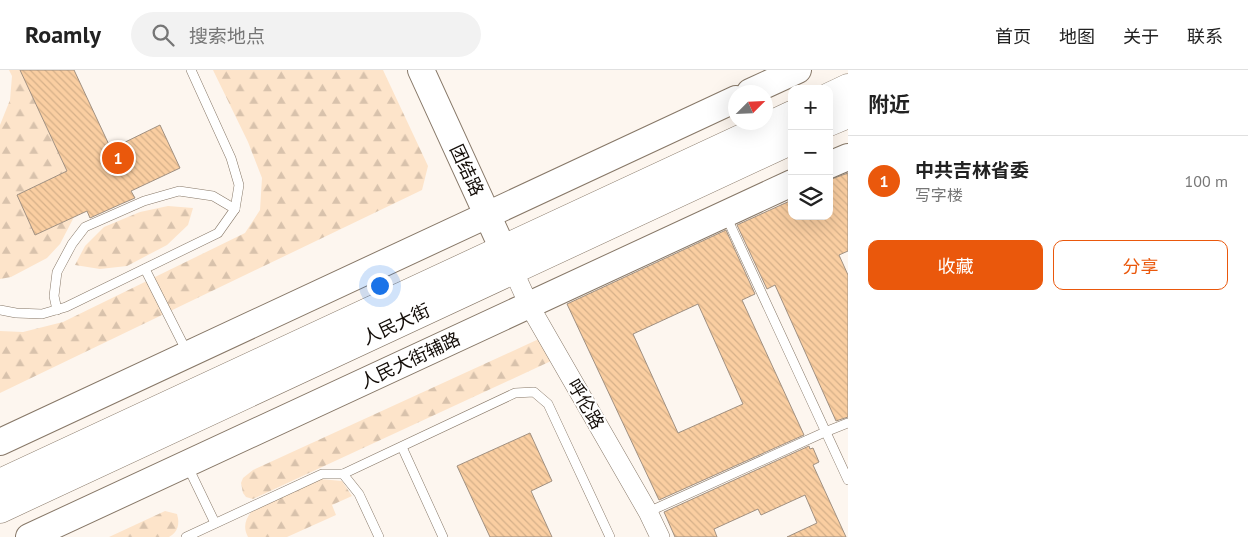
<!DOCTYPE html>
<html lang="zh">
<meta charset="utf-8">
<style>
body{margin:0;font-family:"PT Sans","Noto Sans SC",sans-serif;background:#f2f2f2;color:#222}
.controls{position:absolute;right:15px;top:15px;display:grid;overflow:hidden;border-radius:10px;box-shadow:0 5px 20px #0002}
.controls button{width:45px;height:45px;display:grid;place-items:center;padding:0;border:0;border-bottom:1px solid #e0e0e0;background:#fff;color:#222;font:25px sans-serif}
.compass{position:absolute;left:728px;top:15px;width:45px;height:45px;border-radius:50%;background:#fff;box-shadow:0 5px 20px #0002;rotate:66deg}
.you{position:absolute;left:379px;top:215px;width:18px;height:18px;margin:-12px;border:4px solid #fff;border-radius:50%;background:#1a73e8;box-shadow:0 0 0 8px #1a73e833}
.badge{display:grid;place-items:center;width:32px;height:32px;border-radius:50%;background:#ea580c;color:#fff;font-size:16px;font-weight:700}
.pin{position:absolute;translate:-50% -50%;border:2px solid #fff;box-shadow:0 1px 5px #0006}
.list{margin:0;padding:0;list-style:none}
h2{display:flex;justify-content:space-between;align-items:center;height:65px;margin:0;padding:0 20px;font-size:21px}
h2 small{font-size:16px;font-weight:400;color:#767676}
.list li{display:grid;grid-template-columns:32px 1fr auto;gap:15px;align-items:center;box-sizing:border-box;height:90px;padding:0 20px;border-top:1px solid #e0e0e0}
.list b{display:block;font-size:19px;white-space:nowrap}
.list p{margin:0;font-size:16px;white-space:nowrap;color:#767676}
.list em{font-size:16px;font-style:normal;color:#767676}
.actions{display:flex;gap:10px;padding:15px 20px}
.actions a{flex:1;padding:11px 0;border:1px solid #ea580c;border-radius:10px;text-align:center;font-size:18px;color:#ea580c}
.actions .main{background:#ea580c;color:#fff}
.icon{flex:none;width:28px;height:28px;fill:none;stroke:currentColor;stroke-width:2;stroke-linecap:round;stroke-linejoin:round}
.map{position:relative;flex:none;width:848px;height:467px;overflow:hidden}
header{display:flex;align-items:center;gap:30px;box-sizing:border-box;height:70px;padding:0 25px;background:#fff;border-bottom:1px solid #e0e0e0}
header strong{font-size:24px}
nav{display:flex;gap:28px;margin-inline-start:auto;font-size:18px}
.search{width:350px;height:45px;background:#f2f2f2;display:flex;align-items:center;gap:12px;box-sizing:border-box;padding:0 18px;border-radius:28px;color:#767676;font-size:19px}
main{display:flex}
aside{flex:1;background:#fff}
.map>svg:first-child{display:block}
.forest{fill:url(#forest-firs)}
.building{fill:url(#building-back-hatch);stroke:#a09081;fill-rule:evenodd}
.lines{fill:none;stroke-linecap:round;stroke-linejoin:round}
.lane-casing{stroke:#877868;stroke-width:10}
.street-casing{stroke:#877868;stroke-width:20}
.secondary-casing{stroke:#877868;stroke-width:28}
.primary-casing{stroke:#877868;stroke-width:29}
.lane{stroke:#fff;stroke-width:9}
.street{stroke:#fff;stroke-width:19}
.secondary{stroke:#fff;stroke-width:26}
.primary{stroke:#fff;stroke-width:28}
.labels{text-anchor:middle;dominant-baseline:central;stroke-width:4;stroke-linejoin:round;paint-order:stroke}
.street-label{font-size:18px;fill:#130d08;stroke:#fff}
</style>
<header>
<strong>Roamly</strong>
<div class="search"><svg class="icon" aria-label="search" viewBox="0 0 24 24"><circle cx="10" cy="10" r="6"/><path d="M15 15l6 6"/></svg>搜索地点</div>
<nav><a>首页</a><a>地图</a><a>关于</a><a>联系</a></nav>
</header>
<main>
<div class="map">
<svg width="848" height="467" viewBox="0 0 848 467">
<defs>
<pattern id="forest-firs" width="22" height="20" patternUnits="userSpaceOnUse" patternTransform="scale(1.25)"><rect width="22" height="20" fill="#fde4ca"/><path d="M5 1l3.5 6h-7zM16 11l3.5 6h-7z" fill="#d8c2ac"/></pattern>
<pattern id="building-back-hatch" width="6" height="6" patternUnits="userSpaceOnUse" patternTransform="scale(1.25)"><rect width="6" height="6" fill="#facea1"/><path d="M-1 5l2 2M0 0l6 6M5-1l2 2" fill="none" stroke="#d5b089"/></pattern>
</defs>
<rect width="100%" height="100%" fill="#fdf6ef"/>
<g class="forest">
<polygon points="9,0 20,0 67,101 17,125 35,165 74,147 60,174 47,188 11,207 0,209 0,55 10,30 12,6"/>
<polygon points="213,0 383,0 428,96 422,120 0,323 0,261 23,262 63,252 245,163 260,140 262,108 248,72"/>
<polygon points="168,136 193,138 188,155 167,175 127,196 100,199 75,195 85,176 104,157 140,142"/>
<polygon points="541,268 551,291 253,429 246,427 243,423 241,413 243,408 253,400"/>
<path d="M 320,409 L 342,411 L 352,426 L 332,435 L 336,445 L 287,467 L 248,467 C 243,458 245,450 251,442 Z"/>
<path d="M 165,441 L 177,444 C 180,454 178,462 169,467 L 109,467 Z"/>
</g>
<g class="building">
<polygon points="20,0 74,0 111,79 160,55 180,98 131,121 135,128 121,134 90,148 87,141 35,165 17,125 67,101"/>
<polygon points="848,103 848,181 839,185 848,205 848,347 836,351 775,215 767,219 737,155 792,130 792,146 829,146 829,110"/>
<path d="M 726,160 L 755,224 L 742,230 L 804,365 L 659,430 L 567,234 ZM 698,234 L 743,334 L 678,363 L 633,264 Z"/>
<polygon points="530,363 552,411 531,421 552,467 490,467 457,396"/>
<polygon points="809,376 810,379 813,378 819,392 813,395 846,467 787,467 817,453 805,425 761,445 758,439 714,459 717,467 675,467 664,442"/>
</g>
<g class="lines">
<defs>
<g id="lane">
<polyline points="726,146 848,410"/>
<polyline points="145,199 187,282"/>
<polyline points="0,240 16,243 42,244 66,237 218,163 235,139 239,115 231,88 191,0"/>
<polyline points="57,240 54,226 57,202 72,174 85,157 144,131 179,121 213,126 235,139"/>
<polyline points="402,377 443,467"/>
<polyline points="188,397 215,453"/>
<polyline points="343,404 515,323 534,322 548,334 610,467"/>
<polyline points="648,442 825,362 848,353"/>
<polyline points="186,467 322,404 343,404 359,424 379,467"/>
</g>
<polyline id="street" points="513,200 529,235 648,442 660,467"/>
<g id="secondary">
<polyline points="421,0 512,199"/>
<polyline points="750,22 798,0"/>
<polyline points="829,95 848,87"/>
<polyline points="0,372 736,29"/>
<polyline points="29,467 792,113"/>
</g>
<g id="primary">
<polyline points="829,27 848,18"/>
<polyline points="829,52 848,44"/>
<polyline points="0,413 792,45"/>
<polyline points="0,439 792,70"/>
</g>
</defs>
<use href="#lane" class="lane-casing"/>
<use href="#street" class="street-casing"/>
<use href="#secondary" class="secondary-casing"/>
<use href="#primary" class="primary-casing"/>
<use href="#lane" class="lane"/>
<use href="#street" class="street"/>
<use href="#secondary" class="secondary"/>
<use href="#primary" class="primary"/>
</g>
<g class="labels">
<g class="street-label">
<text transform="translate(467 100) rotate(65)">团结路</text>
<text transform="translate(396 254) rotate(-25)">人民大街</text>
<text transform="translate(410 290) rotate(-25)">人民大街辅路</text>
<text transform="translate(586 334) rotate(60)">呼伦路</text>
</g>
</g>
</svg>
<div class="controls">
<button>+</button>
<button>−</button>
<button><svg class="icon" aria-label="layers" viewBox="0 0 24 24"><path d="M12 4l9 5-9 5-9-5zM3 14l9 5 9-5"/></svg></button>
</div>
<svg class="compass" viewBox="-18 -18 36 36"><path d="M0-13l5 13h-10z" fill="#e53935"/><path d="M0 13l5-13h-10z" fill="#767676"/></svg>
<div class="you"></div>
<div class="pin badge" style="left:118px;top:88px">1</div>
</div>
<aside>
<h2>附近<small></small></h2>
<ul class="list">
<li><span class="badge">1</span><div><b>中共吉林省委</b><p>写字楼</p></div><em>100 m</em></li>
</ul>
<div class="actions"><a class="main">收藏</a><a>分享</a></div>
</aside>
</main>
